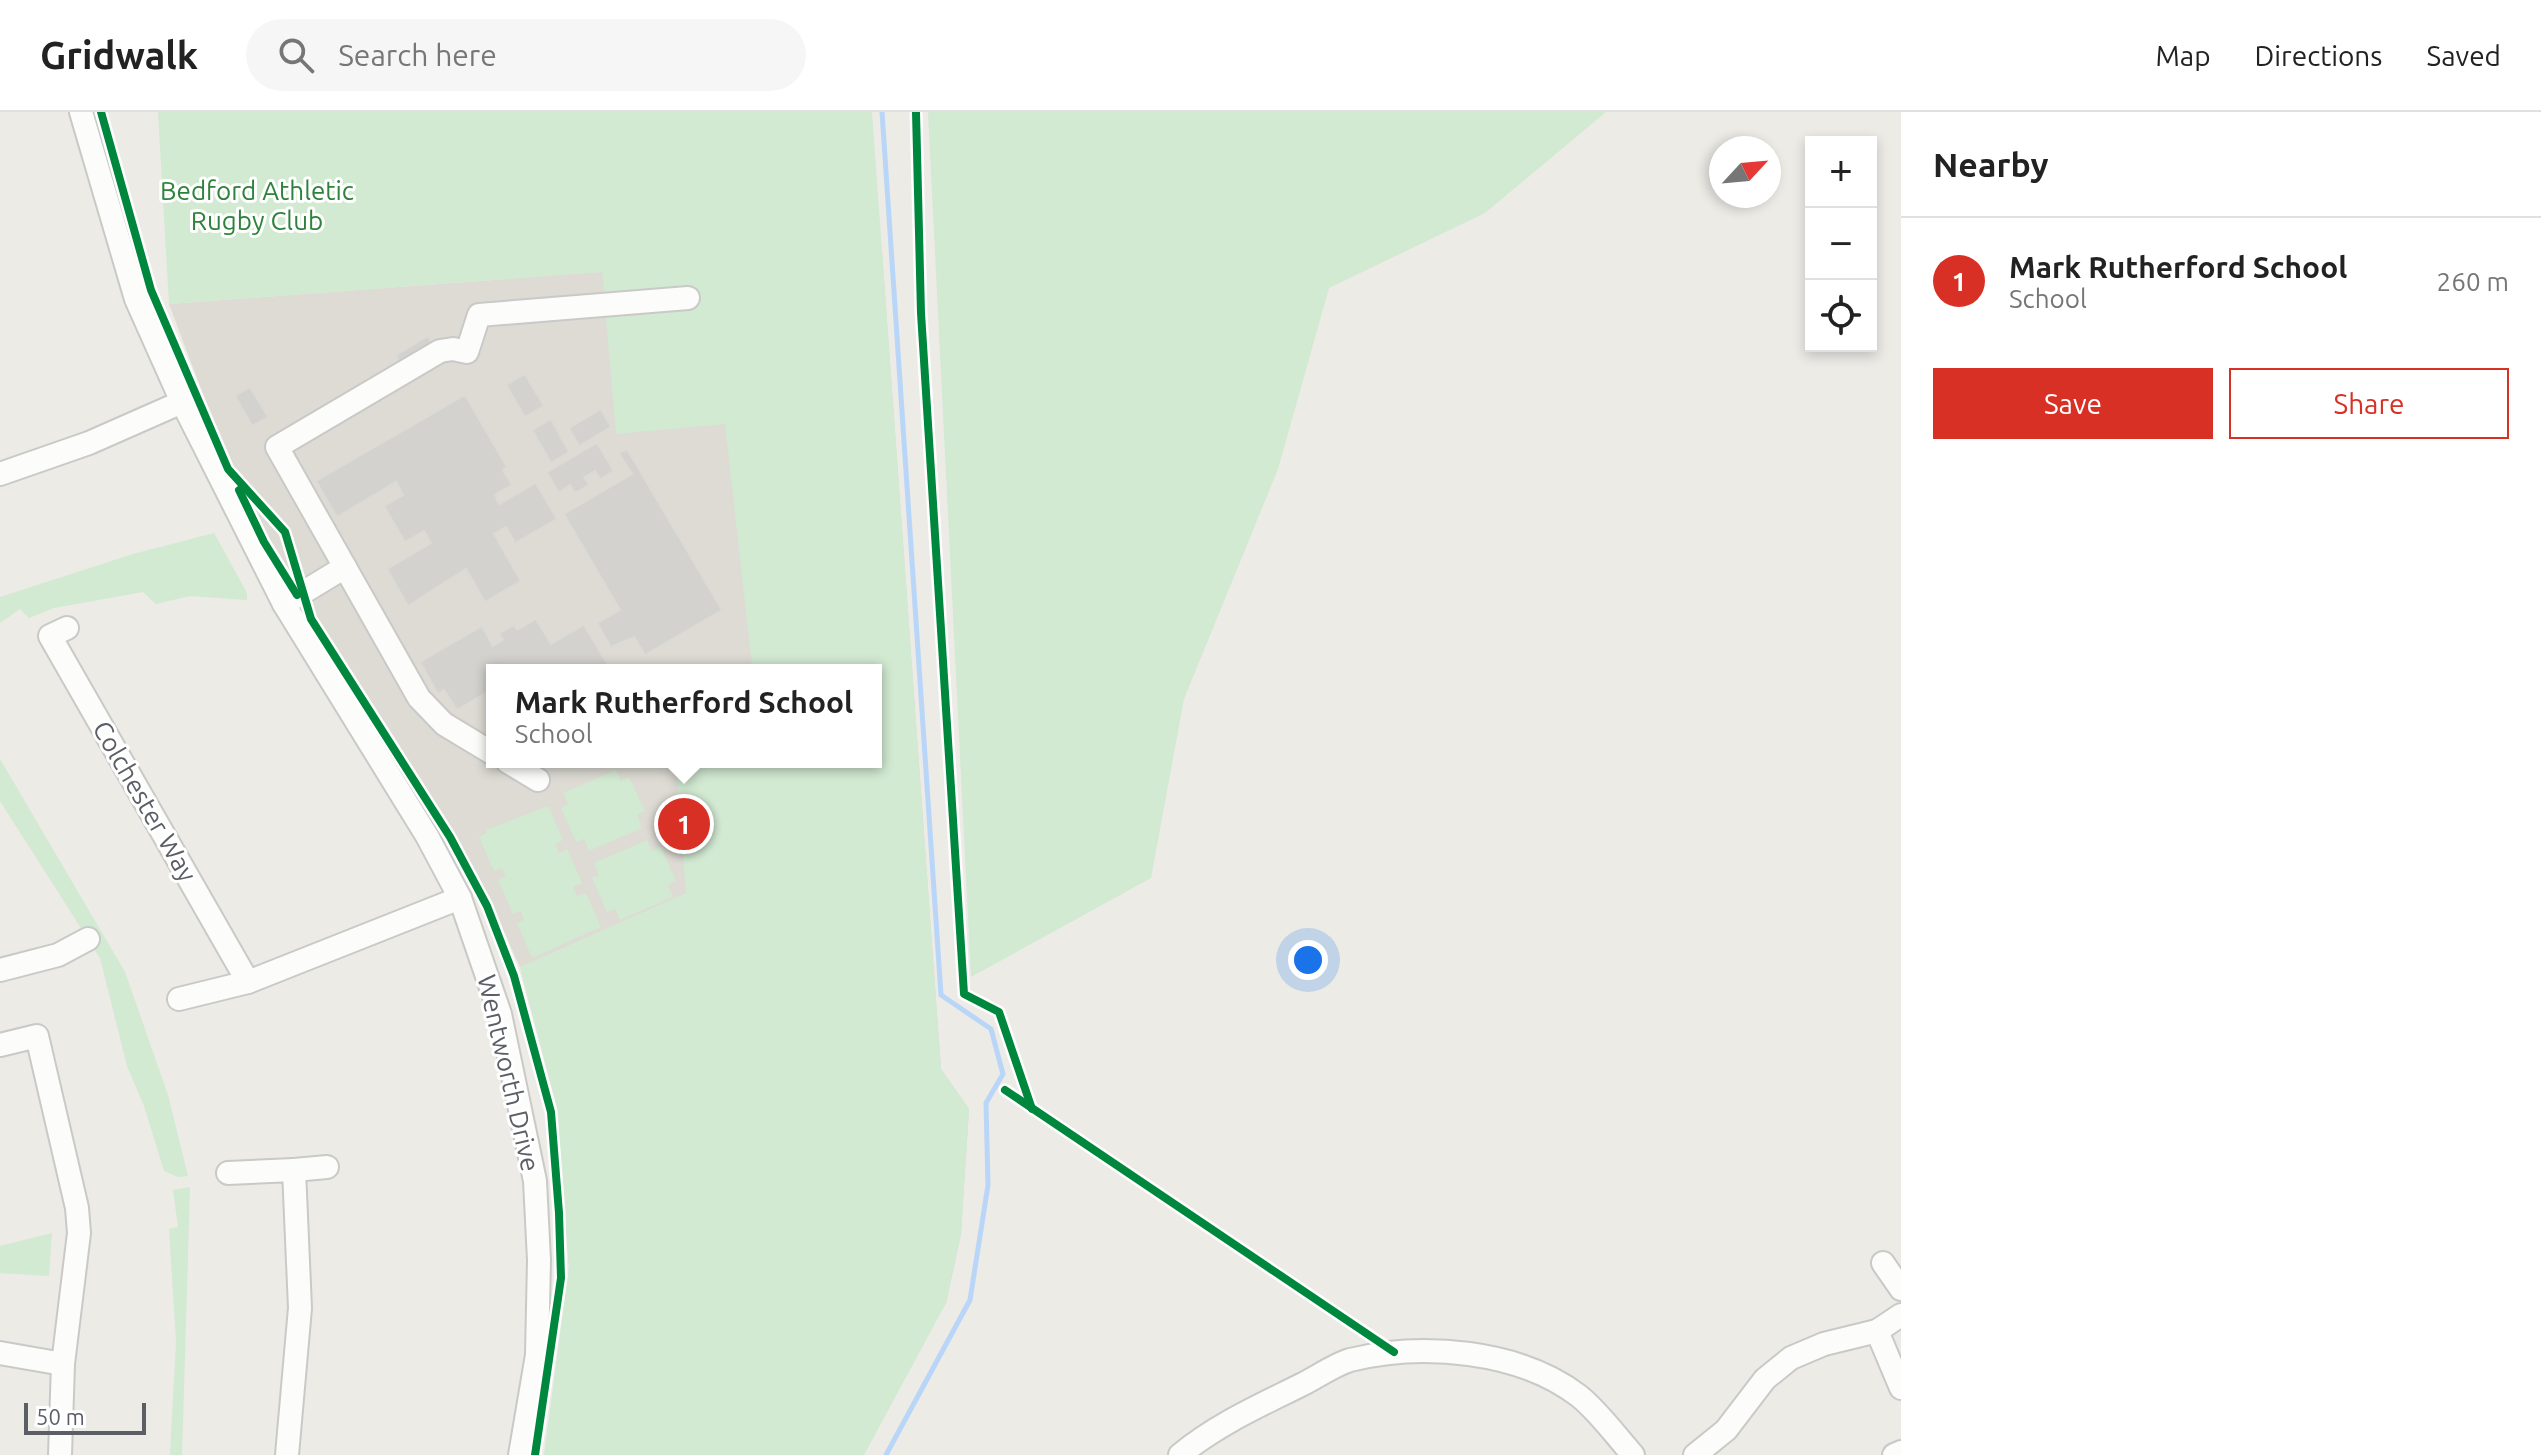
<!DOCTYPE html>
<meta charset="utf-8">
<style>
body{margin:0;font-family:Ubuntu,sans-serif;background:#f6f6f6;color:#222}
.controls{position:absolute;right:24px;top:24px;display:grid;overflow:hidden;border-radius:0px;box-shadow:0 4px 12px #0003}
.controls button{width:72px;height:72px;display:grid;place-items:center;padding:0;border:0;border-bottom:2px solid #e0e0e0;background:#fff;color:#222;font:40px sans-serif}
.compass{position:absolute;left:1709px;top:24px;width:72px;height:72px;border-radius:50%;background:#fff;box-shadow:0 4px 12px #0003;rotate:64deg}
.scale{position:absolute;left:24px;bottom:20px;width:122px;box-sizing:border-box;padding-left:8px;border:4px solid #5b5e65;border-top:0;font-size:22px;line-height:28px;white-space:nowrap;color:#5b5e65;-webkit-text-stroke:6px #fff;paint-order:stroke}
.you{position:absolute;left:1308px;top:848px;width:28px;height:28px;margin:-20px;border:6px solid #fff;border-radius:50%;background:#1a73e8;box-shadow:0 0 0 12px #1a73e833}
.badge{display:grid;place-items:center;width:52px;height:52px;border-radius:50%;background:#d93025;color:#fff;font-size:26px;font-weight:700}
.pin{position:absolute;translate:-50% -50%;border:4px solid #fff;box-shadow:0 2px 8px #0006}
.popup{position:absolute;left:486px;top:552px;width:396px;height:104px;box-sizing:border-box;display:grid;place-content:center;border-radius:0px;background:#fff;filter:drop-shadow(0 2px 6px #0005);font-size:26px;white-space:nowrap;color:#767676}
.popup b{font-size:30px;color:#222}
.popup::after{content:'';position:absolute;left:50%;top:100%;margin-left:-16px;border:16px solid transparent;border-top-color:#fff}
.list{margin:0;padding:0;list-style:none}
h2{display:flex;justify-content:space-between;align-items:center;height:104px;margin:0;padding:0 32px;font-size:34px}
h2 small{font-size:26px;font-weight:400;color:#767676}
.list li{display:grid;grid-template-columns:52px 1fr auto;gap:24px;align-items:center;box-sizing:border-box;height:128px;padding:0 32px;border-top:2px solid #e0e0e0}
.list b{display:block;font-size:30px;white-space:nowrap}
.list p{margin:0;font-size:26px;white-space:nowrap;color:#767676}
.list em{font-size:26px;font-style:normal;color:#767676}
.actions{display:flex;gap:16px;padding:24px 32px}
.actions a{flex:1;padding:18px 0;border:2px solid #d93025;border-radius:0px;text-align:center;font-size:28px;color:#d93025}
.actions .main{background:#d93025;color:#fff}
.icon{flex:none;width:44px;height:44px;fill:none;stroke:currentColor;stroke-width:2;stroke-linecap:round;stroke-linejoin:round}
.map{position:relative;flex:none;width:1901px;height:1343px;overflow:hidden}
header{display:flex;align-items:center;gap:48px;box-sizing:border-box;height:112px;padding:0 40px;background:#fff;border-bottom:2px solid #e0e0e0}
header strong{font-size:38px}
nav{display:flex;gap:44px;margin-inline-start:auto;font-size:28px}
.search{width:560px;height:72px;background:#f6f6f6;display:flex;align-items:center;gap:20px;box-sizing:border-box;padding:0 28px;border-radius:44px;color:#767676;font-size:30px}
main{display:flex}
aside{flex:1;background:#fff}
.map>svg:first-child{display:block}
.education{fill:#dddbd4;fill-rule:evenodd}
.green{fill:#d2e9d2}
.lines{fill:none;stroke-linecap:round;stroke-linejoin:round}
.stream{stroke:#b9d6f8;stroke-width:5}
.building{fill:#d3d2cf;stroke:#dcdad5;stroke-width:2}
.minor-casing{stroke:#c9c9c8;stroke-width:26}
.minor{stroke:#fcfcfb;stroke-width:22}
.cycleway-casing{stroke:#fff;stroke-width:13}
.cycleway{stroke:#00873e;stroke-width:8}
.labels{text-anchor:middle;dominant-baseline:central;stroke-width:6;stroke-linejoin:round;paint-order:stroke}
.park-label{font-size:26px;fill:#2e823b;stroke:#fff}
.street-label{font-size:26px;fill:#5b5e65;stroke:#fff}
</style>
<header>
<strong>Gridwalk</strong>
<div class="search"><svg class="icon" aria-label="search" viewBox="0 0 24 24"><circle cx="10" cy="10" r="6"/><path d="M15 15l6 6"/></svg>Search here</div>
<nav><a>Map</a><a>Directions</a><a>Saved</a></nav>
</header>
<main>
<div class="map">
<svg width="1901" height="1343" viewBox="0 0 1901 1343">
<rect width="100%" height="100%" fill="#ecebe6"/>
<path class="education" d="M 882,139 L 941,957 L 969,997 L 961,1122 L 946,1191 L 545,1340 L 569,1155 L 557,995 L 520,855 L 483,774 L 240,380 L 169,192 ZM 492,558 L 876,558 L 876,650 L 492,650 Z"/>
<g class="green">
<polygon points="158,0 872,0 941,957 969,997 961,1122 946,1191 864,1343 544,1343 569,1155 557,995 520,855 686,781 676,650 876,650 876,558 743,558 752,553 725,312 616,322 602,160 169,192"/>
<polygon points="928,0 1606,0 1485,101 1329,176 1278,357 1184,587 1151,766 971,865"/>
<polygon points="214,421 247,481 247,488 190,484 156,492 143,480 54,496 29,506 20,497 0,511 0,485 133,442"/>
<polygon points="0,647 125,860 168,983 188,1064 178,1065 164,1059 144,994 127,954 100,846 0,689"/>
<polygon points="616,658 621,669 629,665 645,699 637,703 642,716 589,739 584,727 576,730 561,696 568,692 563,681"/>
<polygon points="548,694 563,728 555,732 559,741 567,737 582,771 573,775 577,784 586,781 601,815 532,846 517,811 524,808 521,799 513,802 498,768 506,764 502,756 494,759 479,725 487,721 486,718"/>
<polygon points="647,728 652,739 661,735 676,769 668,773 673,785 620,808 615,797 607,800 592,766 599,763 594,751"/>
<polygon points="190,1075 182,1343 170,1343 176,1230 169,1117 178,1115 173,1078"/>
<polygon points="52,1121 49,1164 0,1161 0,1134"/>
</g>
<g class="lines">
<polyline class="stream" points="882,0 941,883 991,917 1003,962 986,991 988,1073 970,1188 886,1343"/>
</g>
<g class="building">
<polygon points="428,224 434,235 401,253 396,243"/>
<polygon points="525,262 544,294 525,305 506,273"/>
<polygon points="250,275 268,305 252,314 235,284"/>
<polygon points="465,283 507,355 503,358 512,373 495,383 499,392 536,371 557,407 515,431 506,415 494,422 521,469 485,490 466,457 408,494 387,457 431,431 424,419 405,430 384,394 403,383 396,370 337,405 316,369"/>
<polygon points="601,297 611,315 579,334 569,316"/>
<polygon points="551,307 569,340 551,351 532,318"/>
<polygon points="597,331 614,359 600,367 595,359 584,365 589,373 575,381 570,373 559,381 547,360"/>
<polygon points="627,337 722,498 645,543 634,525 611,535 597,511 620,498 564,402 632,362 619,341"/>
<polygon points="536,507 551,532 584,513 611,558 492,558 492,588 487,580 457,598 444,578 438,582 420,550 482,514 493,534 503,528 499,521 514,513 517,518"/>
</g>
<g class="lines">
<defs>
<g id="minor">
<polyline points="81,0 136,187 182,290 284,492 427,724 460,786 500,902 535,1069 539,1148 537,1243 520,1343"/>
<polyline points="0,362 89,331 182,290"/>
<polyline points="284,492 345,455"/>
<polyline points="67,516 50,524 248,870 460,786"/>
<polyline points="492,641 444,612 419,586 277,335 440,239 453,237 467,240 479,203 688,186"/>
<polyline points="508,650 538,668"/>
<polyline points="0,858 58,843 88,827"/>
<polyline points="179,887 248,870"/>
<polyline points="0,933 37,924 77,1096 79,1121 63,1252 60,1343"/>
<polyline points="294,1058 327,1055"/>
<polyline points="228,1061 294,1058 300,1196 287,1343"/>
<polyline points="1883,1151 1901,1177"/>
<polyline points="1877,1219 1901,1276"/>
<polyline points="0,1241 63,1252"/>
<path d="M 1180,1343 C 1216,1313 1259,1294 1301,1273 C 1317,1265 1334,1253 1350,1248 C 1422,1230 1519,1238 1579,1284 C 1599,1300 1616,1324 1633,1343"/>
<polyline points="1695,1343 1726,1318 1765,1267 1791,1246 1824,1232 1877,1219 1901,1203"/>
<polyline points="1894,1343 1901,1340"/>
</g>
</defs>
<use href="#minor" class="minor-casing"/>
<use href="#minor" class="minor"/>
<defs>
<g id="cycleway">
<polyline points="101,0 151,178 228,357 285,420 311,507 450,725 487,794 514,864 551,1000 559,1101 561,1166 535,1343"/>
<polyline points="916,0 921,201 964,882 999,900 1032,997"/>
<polyline points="239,378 264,430 297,483"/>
<polyline points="1005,978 1394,1240"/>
</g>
</defs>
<use href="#cycleway" class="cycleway-casing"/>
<use href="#cycleway" class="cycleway"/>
</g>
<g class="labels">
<g class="park-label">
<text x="257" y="78">Bedford Athletic<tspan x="257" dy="30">Rugby Club</tspan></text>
</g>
<g class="street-label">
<text transform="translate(145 689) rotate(60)">Colchester Way</text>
<text transform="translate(509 961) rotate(77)">Wentworth Drive</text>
</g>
</g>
</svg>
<div class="controls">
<button>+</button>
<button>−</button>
<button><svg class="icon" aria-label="locate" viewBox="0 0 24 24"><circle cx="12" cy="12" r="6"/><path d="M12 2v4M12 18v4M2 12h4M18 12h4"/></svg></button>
</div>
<svg class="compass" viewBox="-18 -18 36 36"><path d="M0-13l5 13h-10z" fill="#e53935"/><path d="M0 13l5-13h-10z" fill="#767676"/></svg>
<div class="scale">50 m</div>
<div class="you"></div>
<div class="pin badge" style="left:684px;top:712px">1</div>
<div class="popup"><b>Mark Rutherford School</b>School</div>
</div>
<aside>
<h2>Nearby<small></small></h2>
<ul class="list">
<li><span class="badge">1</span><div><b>Mark Rutherford School</b><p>School</p></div><em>260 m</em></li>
</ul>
<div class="actions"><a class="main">Save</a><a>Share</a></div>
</aside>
</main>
